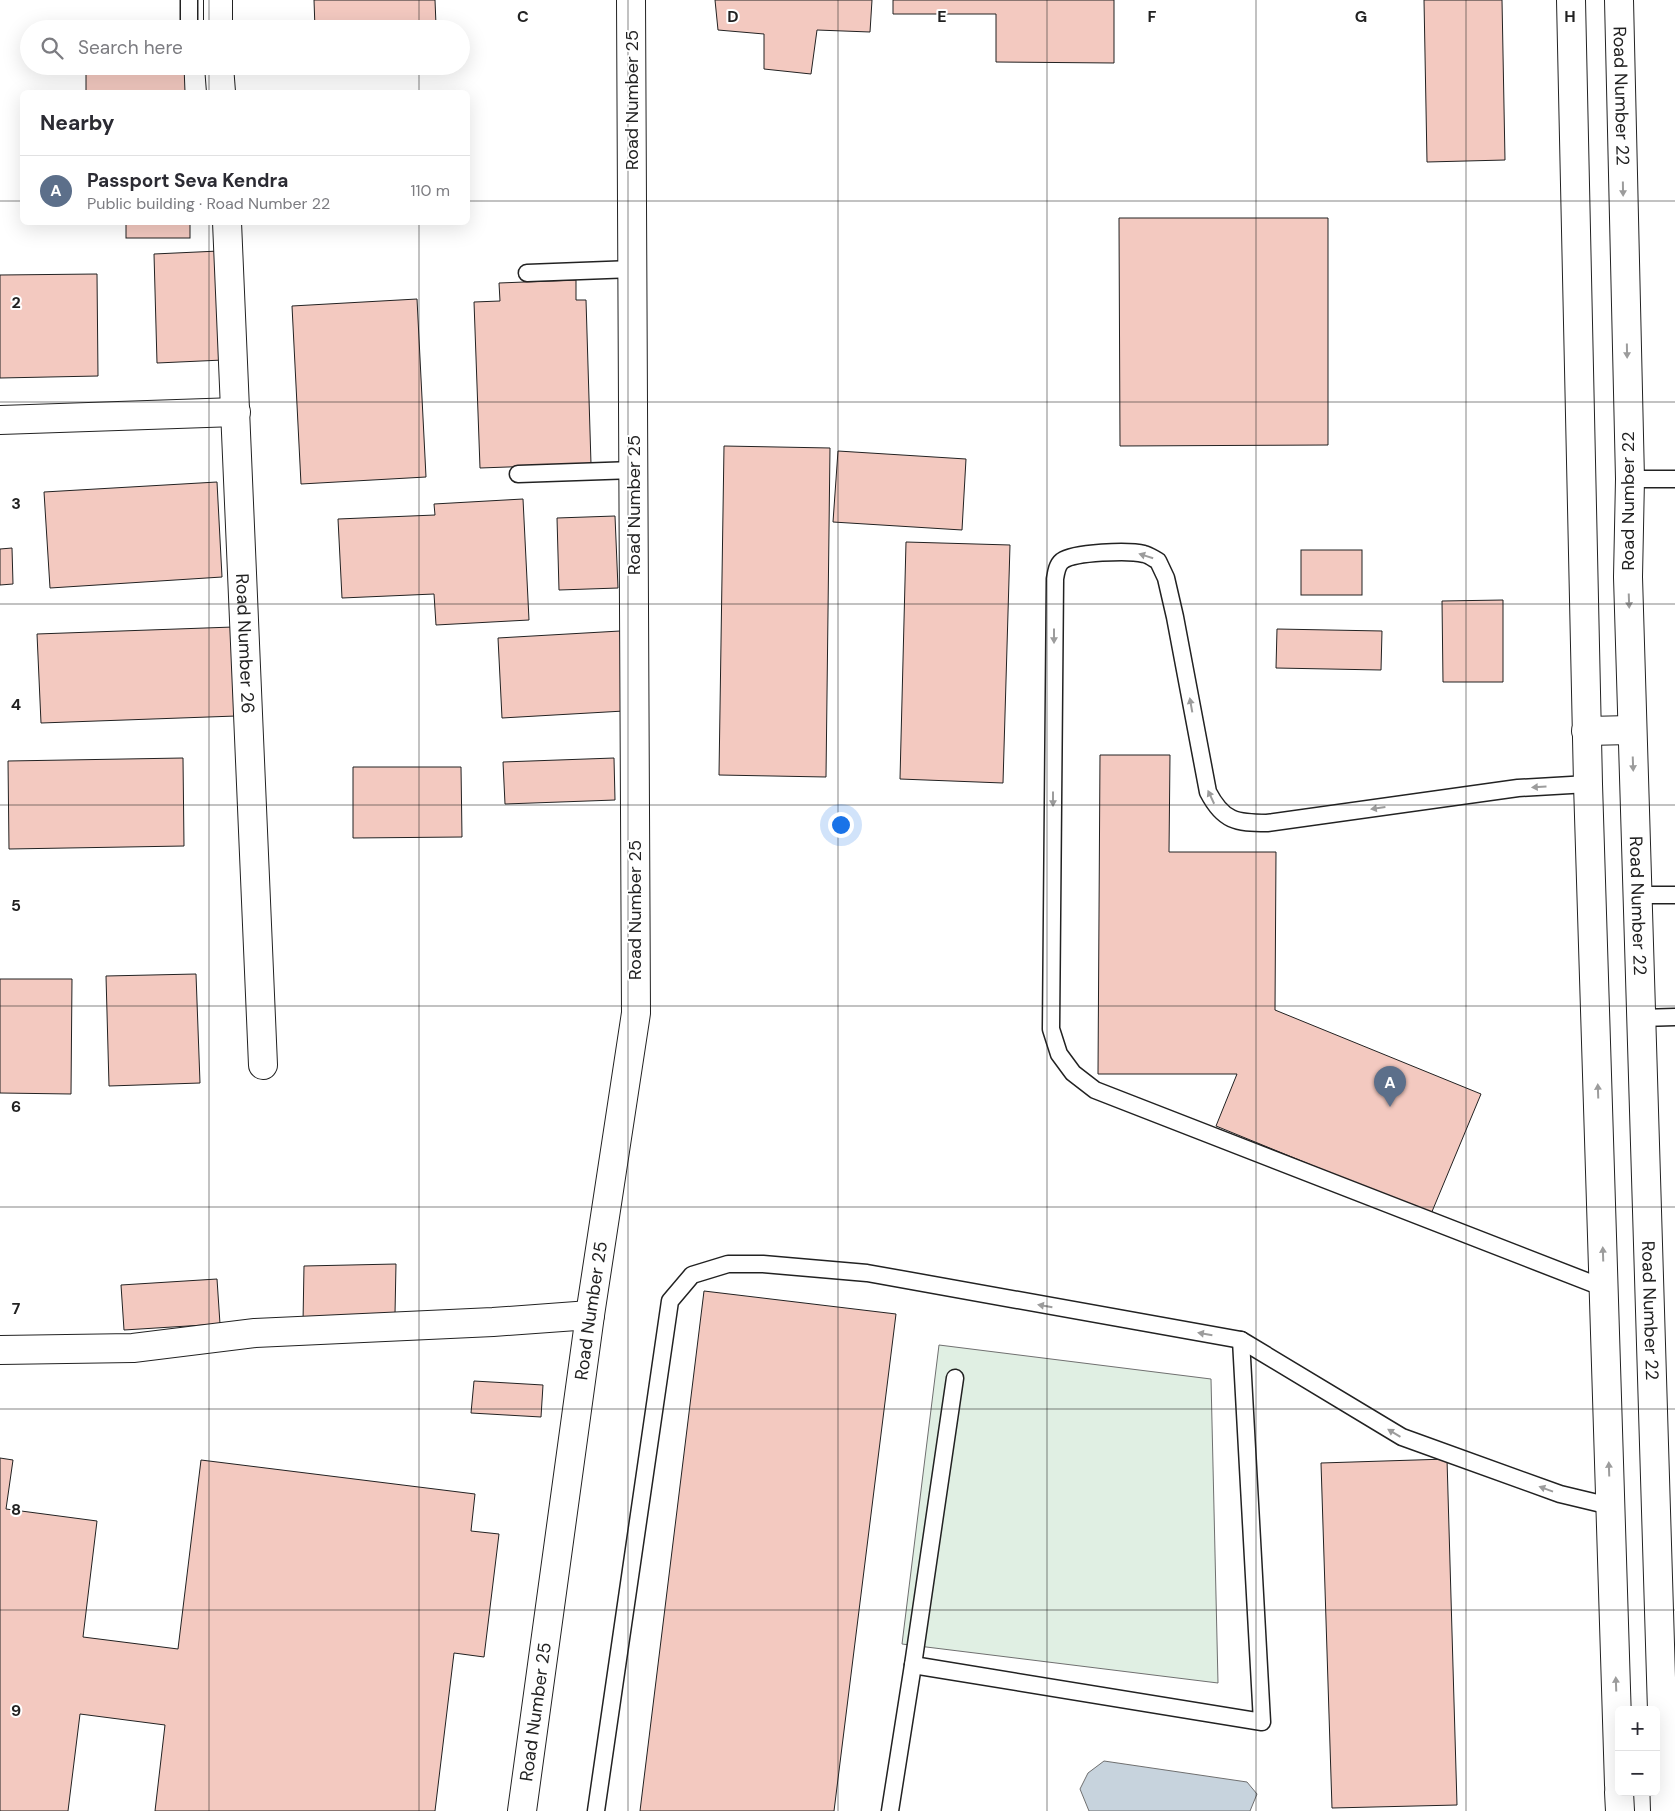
<!DOCTYPE html>
<meta charset="utf-8">
<style>
body{margin:0;font-family:"DM Sans",sans-serif;background:#f7f7f7;color:#2b2b33}
.controls{position:absolute;right:15px;bottom:15px;display:grid;overflow:hidden;border-radius:8px;box-shadow:0 5px 20px #0002}
.controls button{width:45px;height:45px;display:grid;place-items:center;padding:0;border:0;border-bottom:1px solid #e1e1e2;background:#fff;color:#2b2b33;font:25px sans-serif}
.you{position:absolute;left:840px;top:824px;width:18px;height:18px;margin:-12px;border:4px solid #fff;border-radius:50%;background:#1a73e8;box-shadow:0 0 0 8px #1a73e833}
.badge{display:grid;place-items:center;width:32px;height:32px;border-radius:50%;background:#7c3aed;color:#fff;font-size:16px;font-weight:700}
.pin{position:absolute;translate:-50% -41px;filter:drop-shadow(0 1px 2px #0008)}
.pin::after{content:'';position:absolute;top:26px;width:18px;height:15px;background:inherit;clip-path:polygon(0 0,100% 0,50% 100%)}
.list{margin:0;padding:0;list-style:none}
h2{display:flex;justify-content:space-between;align-items:center;height:65px;margin:0;padding:0 20px;font-size:21px}
h2 small{font-size:16px;font-weight:400;color:#7c7c81}
.list li{display:grid;grid-template-columns:32px 1fr auto;gap:15px;align-items:center;box-sizing:border-box;height:70px;padding:0 20px;border-top:1px solid #e1e1e2}
.list b{display:block;font-size:19px;white-space:nowrap}
.list p{margin:0;font-size:16px;white-space:nowrap;color:#7c7c81}
.list em{font-size:16px;font-style:normal;color:#7c7c81}
.icon{flex:none;width:28px;height:28px;fill:none;stroke:currentColor;stroke-width:2;stroke-linecap:round;stroke-linejoin:round}
.map{position:relative;flex:none;width:1675px;height:1811px;overflow:hidden}
.search{position:absolute;background:#fff;box-shadow:0 5px 20px #0002;left:20px;top:20px;width:450px;height:55px;display:flex;align-items:center;gap:12px;box-sizing:border-box;padding:0 18px;border-radius:28px;color:#7c7c81;font-size:19px}
.panel{position:absolute;background:#fff;box-shadow:0 5px 20px #0002;left:20px;top:90px;width:450px;height:135px;border-radius:8px}
.map>svg:first-child{display:block}
.green{fill:#e0efe3;stroke:#6f6f6f}
.water{fill:#c7d3dd;stroke:#6f6f6f}
.building{fill:#f3c9c0;stroke:#222}
.lines{fill:none;stroke-linecap:round;stroke-linejoin:round}
.lane-casing{stroke:#222;stroke-width:19}
.street-casing{stroke:#222;stroke-width:30}
.secondary-casing{stroke:#222;stroke-width:30}
.lane{stroke:#fff;stroke-width:16}
.street{stroke:#fff;stroke-width:28}
.secondary{stroke:#fff;stroke-width:28}
.oneway{fill:#9c9c9c}
.grid{fill:none;stroke:#222;stroke-width:1;stroke-opacity:0.55}
.labels{text-anchor:middle;dominant-baseline:central;stroke-width:4;stroke-linejoin:round;paint-order:stroke}
.street-label{font-size:18px;fill:#222;stroke:#fff}
.grid-label{font-size:16px;text-anchor:middle;font-weight:bold;fill:#222;stroke:#fff;stroke-width:4;stroke-linejoin:round;paint-order:stroke}
</style>
<div class="map">
<svg width="1675" height="1811" viewBox="0 0 1675 1811">
<rect width="100%" height="100%" fill="#fff"/>
<polygon class="green" points="939,1345 1211,1379 1218,1683 902,1644"/>
<polygon class="water" points="1104,1761 1247,1782 1257,1794 1250,1811 1089,1811 1080,1789 1088,1773"/>
<g class="building">
<polygon points="314,0 435,0 436,25 315,29"/>
<polygon points="715,0 872,0 870,32 817,30 811,74 764,69 764,34 718,30"/>
<polygon points="893,0 1114,0 1114,63 996,62 996,14 893,14"/>
<polygon points="1424,0 1502,0 1505,160 1427,162"/>
<polygon points="86,66 184,66 185,92 86,92"/>
<polygon points="1119,218 1328,218 1328,445 1120,446"/>
<rect x="126" y="222" width="64" height="16"/>
<polygon points="219,251 223,360 157,363 154,254"/>
<polygon points="97,274 98,376 0,378 0,275"/>
<polygon points="576,280 576,300 586,300 591,464 480,468 474,302 500,301 499,283"/>
<polygon points="417,299 426,477 301,484 292,306"/>
<polygon points="724,446 830,448 826,777 719,775"/>
<polygon points="838,451 966,459 962,530 833,522"/>
<polygon points="217,482 222,577 50,588 44,492"/>
<polygon points="523,499 529,620 436,625 434,594 342,598 338,519 435,515 434,504"/>
<polygon points="615,516 618,588 559,590 557,518"/>
<polygon points="906,542 1010,545 1003,783 900,779"/>
<polygon points="12,548 13,584 0,585 0,549"/>
<rect x="1301" y="550" width="61" height="45"/>
<polygon points="1503,600 1503,682 1443,682 1442,601"/>
<polygon points="233,627 236,716 41,723 37,634"/>
<polygon points="1277,629 1382,631 1381,670 1276,668"/>
<polygon points="620,631 624,711 502,718 498,638"/>
<polygon points="1100,755 1170,755 1169,852 1276,852 1275,1010 1481,1094 1431,1214 1216,1126 1237,1074 1098,1074"/>
<polygon points="183,758 184,846 9,849 8,761"/>
<polygon points="614,758 615,800 505,804 503,762"/>
<polygon points="353,767 461,767 462,837 353,838"/>
<polygon points="196,974 200,1083 109,1086 106,976"/>
<polygon points="0,979 72,979 71,1094 0,1093"/>
<polygon points="396,1264 395,1314 303,1322 304,1266"/>
<polygon points="217,1279 220,1324 124,1330 121,1285"/>
<polygon points="704,1291 896,1314 834,1811 640,1811"/>
<polygon points="474,1381 543,1385 541,1417 471,1413"/>
<polygon points="0,1458 13,1460 6,1509 97,1521 83,1637 178,1649 201,1460 475,1494 471,1531 499,1534 484,1657 454,1653 435,1811 155,1811 165,1725 80,1714 68,1811 0,1811"/>
<polygon points="1447,1459 1457,1805 1332,1808 1321,1463"/>
</g>
<g class="lines">
<defs>
<g id="lane">
<polyline points="189,0 189,29"/>
<polyline points="527,273 633,269"/>
<polyline points="518,474 634,470"/>
<polyline points="1630,479 1675,479"/>
<path d="M 1588,784 L 1518,788 L 1267,823 C 1236,823 1223,821 1208,792 L 1175,617 L 1166,578 L 1158,561 C 1154,559 1149,555 1144,554 C 1129,550 1074,552 1062,561 C 1057,565 1056,573 1055,579 L 1051,1029 L 1059,1054 L 1073,1073 L 1095,1090 L 1604,1288"/>
<polyline points="1637,895 1675,895"/>
<polyline points="1641,1018 1675,1017"/>
<polyline points="913,1665 1262,1722 1241,1340"/>
<polyline points="596,1811 670,1301 692,1275 728,1264 763,1264 867,1273 1241,1340 1402,1437 1560,1494 1610,1506"/>
<polyline points="890,1811 913,1665 955,1378"/>
</g>
<g id="street">
<polyline points="218,0 218,29"/>
<polyline points="219,66 221,92"/>
<path id="s1" d="M 227,222 L 263,1065"/>
<polyline points="0,420 236,412"/>
<polyline points="0,1350 133,1348 255,1333 493,1322 590,1315"/>
<path id="s2" d="M 522,1811 L 590,1315 L 636,1013 L 631,0"/>
</g>
<g id="secondary">
<polyline points="1571,0 1588,784 1619,1785"/>
<path id="s3" d="M 1619,0 L 1630,479 L 1628,577 L 1665,1811"/>
<polyline points="1586,731 1632,730"/>
<polyline points="1619,1792 1620,1811"/>
</g>
</defs>
<use href="#lane" class="lane-casing"/>
<use href="#street" class="street-casing"/>
<use href="#secondary" class="secondary-casing"/>
<use href="#lane" class="lane"/>
<use href="#street" class="street"/>
<use href="#secondary" class="secondary"/>
</g>
<defs><path id="oneway-solid" d="M-6-.8H1V-3.2L6.5 0L1 3.2V.8H-6Z" transform="scale(1.25)"/></defs>
<g class="oneway">
<use href="#oneway-solid" transform="translate(1623 189) rotate(89)"/>
<use href="#oneway-solid" transform="translate(1627 351) rotate(89)"/>
<use href="#oneway-solid" transform="translate(1146 556) rotate(-163)"/>
<use href="#oneway-solid" transform="translate(1629 601) rotate(88)"/>
<use href="#oneway-solid" transform="translate(1054 636) rotate(90)"/>
<use href="#oneway-solid" transform="translate(1191 705) rotate(-100)"/>
<use href="#oneway-solid" transform="translate(1633 764) rotate(88)"/>
<use href="#oneway-solid" transform="translate(1539 787) rotate(177)"/>
<use href="#oneway-solid" transform="translate(1211 797) rotate(-115)"/>
<use href="#oneway-solid" transform="translate(1053 799) rotate(90)"/>
<use href="#oneway-solid" transform="translate(1378 808) rotate(172)"/>
<use href="#oneway-solid" transform="translate(1598 1091) rotate(-92)"/>
<use href="#oneway-solid" transform="translate(1603 1254) rotate(-92)"/>
<use href="#oneway-solid" transform="translate(1045 1306) rotate(-170)"/>
<use href="#oneway-solid" transform="translate(1205 1334) rotate(-170)"/>
<use href="#oneway-solid" transform="translate(1394 1433) rotate(-149)"/>
<use href="#oneway-solid" transform="translate(1609 1469) rotate(-92)"/>
<use href="#oneway-solid" transform="translate(1546 1489) rotate(-160)"/>
<use href="#oneway-solid" transform="translate(1616 1684) rotate(-92)"/>
</g>
<path class="grid" d="M 209,0 L 209,29M 419,0 L 419,29M 628,0 L 628,1811M 838,0 L 838,1811M 1047,0 L 1047,1811M 1256,0 L 1256,1811M 1466,0 L 1466,1811M 209,66 L 209,92M 419,66 L 419,92M 0,201 L 22,201M 468,201 L 1675,201M 209,222 L 209,1811M 419,222 L 419,1811M 0,402 L 1675,402M 0,604 L 1675,604M 0,805 L 1675,805M 0,1006 L 1675,1006M 0,1207 L 1675,1207M 0,1409 L 1675,1409M 0,1610 L 1675,1610"/>
<g class="labels">
<g class="street-label">
<text stroke="none"><textPath href="#s3" startOffset="96">Road Number 22</textPath></text>
<text transform="translate(632 100) rotate(-90)">Road Number 25</text>
<text transform="translate(1628 501) rotate(-90)">Road Number 22</text>
<text transform="translate(634 505) rotate(-90)">Road Number 25</text>
<text stroke="none"><textPath href="#s1" startOffset="422">Road Number 26</textPath></text>
<text stroke="none"><textPath href="#s3" startOffset="906">Road Number 22</textPath></text>
<text transform="translate(635 910) rotate(-90)">Road Number 25</text>
<text stroke="none"><textPath href="#s3" startOffset="1311">Road Number 22</textPath></text>
<text stroke="none"><textPath href="#s2" startOffset="505">Road Number 25</textPath></text>
<text stroke="none"><textPath href="#s2" startOffset="100">Road Number 25</textPath></text>
</g>
</g>
<g class="grid-label">
<text x="523" y="22">C</text>
<text x="733" y="22">D</text>
<text x="942" y="22">E</text>
<text x="1152" y="22">F</text>
<text x="1361" y="22">G</text>
<text x="1570" y="22">H</text>
<text x="16" y="308">2</text>
<text x="16" y="509">3</text>
<text x="16" y="710">4</text>
<text x="16" y="911">5</text>
<text x="16" y="1112">6</text>
<text x="16" y="1314">7</text>
<text x="16" y="1515">8</text>
<text x="16" y="1716">9</text>
</g>
</svg>
<div class="controls">
<button>+</button>
<button>−</button>
</div>
<div class="you"></div>
<div class="pin badge" style="left:1390px;top:1107px;background:#5c6f8a">A</div>
<div class="search"><svg class="icon" aria-label="search" viewBox="0 0 24 24"><circle cx="10" cy="10" r="6"/><path d="M15 15l6 6"/></svg>Search here</div>
<section class="panel">
<h2>Nearby<small></small></h2>
<ul class="list">
<li><span class="badge" style="background:#5c6f8a">A</span><div><b>Passport Seva Kendra</b><p>Public building · Road Number 22</p></div><em>110 m</em></li>
</ul>
</section>
</div>
